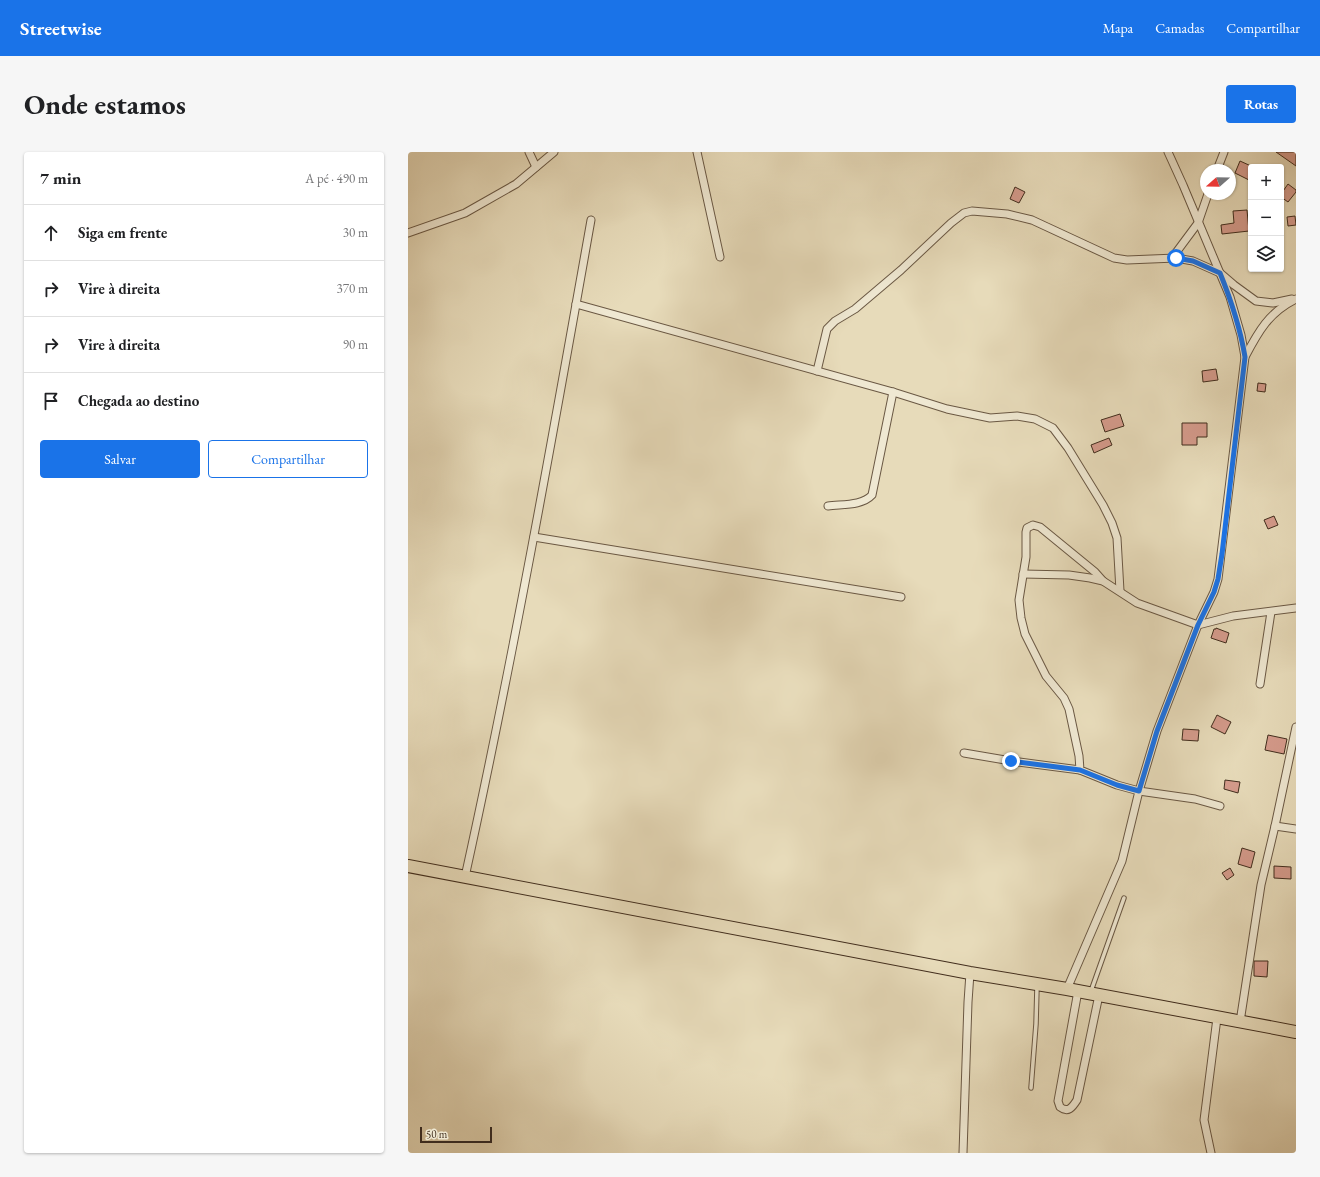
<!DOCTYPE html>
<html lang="pt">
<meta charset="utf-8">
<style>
body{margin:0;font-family:"EB Garamond",serif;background:#f6f6f6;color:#202124}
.controls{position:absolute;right:12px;top:12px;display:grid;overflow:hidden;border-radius:4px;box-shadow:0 1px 3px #0004}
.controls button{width:36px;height:36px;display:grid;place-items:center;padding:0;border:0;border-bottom:1px solid #e0e0e0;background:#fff;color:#202124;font:20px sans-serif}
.compass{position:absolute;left:792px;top:12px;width:36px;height:36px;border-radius:50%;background:#fff;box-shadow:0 1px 3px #0004;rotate:250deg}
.scale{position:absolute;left:12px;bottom:10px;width:72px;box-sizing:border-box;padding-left:4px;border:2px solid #412d1d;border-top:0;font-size:11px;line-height:14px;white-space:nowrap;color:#412d1d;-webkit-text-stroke:3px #efe8d2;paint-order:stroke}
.stop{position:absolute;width:12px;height:12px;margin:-9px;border:3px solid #1a73e8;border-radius:50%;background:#fff}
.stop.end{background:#1a73e8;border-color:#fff;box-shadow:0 1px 4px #0008}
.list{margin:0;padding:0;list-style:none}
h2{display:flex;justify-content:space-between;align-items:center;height:52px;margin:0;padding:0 16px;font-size:17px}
h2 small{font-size:13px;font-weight:400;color:#757577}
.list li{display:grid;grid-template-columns:26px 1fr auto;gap:12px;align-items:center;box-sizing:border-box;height:56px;padding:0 16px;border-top:1px solid #e0e0e0}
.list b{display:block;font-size:15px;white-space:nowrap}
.list em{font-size:13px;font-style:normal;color:#757577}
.actions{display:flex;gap:8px;padding:12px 16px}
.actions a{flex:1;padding:9px 0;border:1px solid #1a73e8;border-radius:4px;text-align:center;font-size:14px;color:#1a73e8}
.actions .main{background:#1a73e8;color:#fff}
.icon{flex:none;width:22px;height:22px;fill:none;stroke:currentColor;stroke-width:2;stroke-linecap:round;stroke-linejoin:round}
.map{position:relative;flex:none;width:888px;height:1001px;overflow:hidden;border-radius:4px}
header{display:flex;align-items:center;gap:24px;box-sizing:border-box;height:56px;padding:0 20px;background:#1a73e8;color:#fff}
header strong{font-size:19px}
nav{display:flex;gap:22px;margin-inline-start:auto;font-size:14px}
.intro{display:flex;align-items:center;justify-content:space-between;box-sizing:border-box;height:96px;padding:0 24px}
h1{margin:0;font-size:28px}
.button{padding:10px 18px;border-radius:4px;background:#1a73e8;color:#fff;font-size:14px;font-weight:700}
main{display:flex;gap:24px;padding:0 24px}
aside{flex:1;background:#fff;border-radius:4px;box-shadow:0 1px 3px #0004}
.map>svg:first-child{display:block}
.building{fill:#d59b8c;stroke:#412d1d}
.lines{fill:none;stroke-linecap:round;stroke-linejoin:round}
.lane-casing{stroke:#6a5844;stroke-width:5.5}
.street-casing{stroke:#6a5844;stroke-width:9}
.primary-casing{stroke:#412d1d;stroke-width:14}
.lane{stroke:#efe8d2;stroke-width:3.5}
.street{stroke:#efe8d2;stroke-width:7}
.primary{stroke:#e7dbba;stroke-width:12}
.route{stroke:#1a73e8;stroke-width:5}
</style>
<header>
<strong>Streetwise</strong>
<nav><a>Mapa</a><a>Camadas</a><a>Compartilhar</a></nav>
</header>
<div class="intro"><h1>Onde estamos</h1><a class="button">Rotas</a></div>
<main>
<aside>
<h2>7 min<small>A pé · 490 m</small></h2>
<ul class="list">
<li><svg class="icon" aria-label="ahead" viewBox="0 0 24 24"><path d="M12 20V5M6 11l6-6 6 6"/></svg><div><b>Siga em frente</b></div><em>30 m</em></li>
<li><svg class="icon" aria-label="right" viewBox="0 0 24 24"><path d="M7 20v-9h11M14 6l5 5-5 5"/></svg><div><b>Vire à direita</b></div><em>370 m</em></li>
<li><svg class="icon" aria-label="right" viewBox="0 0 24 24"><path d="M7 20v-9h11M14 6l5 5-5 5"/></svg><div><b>Vire à direita</b></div><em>90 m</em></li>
<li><svg class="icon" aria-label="arrive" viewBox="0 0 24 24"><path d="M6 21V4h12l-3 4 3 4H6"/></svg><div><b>Chegada ao destino</b></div></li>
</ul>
<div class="actions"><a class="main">Salvar</a><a>Compartilhar</a></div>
</aside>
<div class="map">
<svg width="888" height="1001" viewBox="0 0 888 1001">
<rect width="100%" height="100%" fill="#e7dbba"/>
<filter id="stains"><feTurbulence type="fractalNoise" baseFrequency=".005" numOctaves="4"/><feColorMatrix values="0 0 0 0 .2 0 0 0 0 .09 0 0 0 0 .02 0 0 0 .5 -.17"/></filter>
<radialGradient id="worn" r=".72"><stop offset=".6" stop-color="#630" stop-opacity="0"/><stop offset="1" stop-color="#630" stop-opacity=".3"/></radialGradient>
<g class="building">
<polygon points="868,0 888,0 888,14"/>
<polygon points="832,9 843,14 843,29 827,21"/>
<polygon points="880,32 888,38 888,40 880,50 873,45 873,42"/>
<polygon points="607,35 617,40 611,51 602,47"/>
<polygon points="839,58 841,79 814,82 813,73 826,71 825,59"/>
<polygon points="887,64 888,73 880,74 879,65"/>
<polygon points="808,217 810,228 795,230 794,219"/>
<polygon points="850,231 858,232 857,240 849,239"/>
<polygon points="712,262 716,274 697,280 693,268"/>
<polygon points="774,271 799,271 799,285 789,285 789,293 774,293"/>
<polygon points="701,286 704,293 686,301 683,293"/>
<polygon points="866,364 870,373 860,377 856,368"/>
<polygon points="808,476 821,481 818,491 803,486 806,477 808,477"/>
<polygon points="809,563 823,570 817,582 803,575"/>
<polygon points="775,577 791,578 790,589 774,588"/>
<polygon points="860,583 879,587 876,602 857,598"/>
<polygon points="817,628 832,630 830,641 816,637"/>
<polygon points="834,696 847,700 843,716 830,712"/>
<polygon points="866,714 883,715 883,727 866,726"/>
<polygon points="822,716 826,723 819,728 814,721"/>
<polygon points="846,809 860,809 859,825 846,824"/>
</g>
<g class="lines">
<defs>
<g id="lane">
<polyline points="683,839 716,746"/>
<polyline points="623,936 628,872 629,835"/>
</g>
<g id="street">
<polyline points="121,0 128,15"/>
<polyline points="289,0 312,105"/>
<polyline points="760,0 775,33 822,145 833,183 837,205"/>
<polyline points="809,18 816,0"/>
<polyline points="0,81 57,61 108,32 146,0"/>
<polyline points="764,106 790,71 800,42"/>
<polyline points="168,152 485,240 539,257 582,266 609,264 627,267 645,276 660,296 695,353 704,371 709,386 712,439"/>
<polyline points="409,219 419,177 427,169 447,157 493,118 543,71 556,61 564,59 599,62 624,68 706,106 719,108 768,106 785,109 812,121 826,133 848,149 865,151 884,147"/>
<path d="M 420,354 C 434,352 454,354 464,343 L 485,240"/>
<polyline points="126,385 493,445"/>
<polyline points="615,422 661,423 682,426 695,429 729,451 790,473 825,464 888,456"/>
<polyline points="695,429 687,420 632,375 625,373 619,376 618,380 618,405 611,448 613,466 617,482 638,524 656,546 661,557 671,604 672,618 709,633 731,639 787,647 812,654"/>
<polyline points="852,532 863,460"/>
<polyline points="556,601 603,609 672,618"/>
<polyline points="867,674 888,677"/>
<path d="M 57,725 C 105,507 144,288 183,68"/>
<path d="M 659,837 L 714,709 L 731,639 L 749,579 L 790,473 L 806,440 L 810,427 L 837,205 C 850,180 861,160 888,147"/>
<path d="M 670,839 L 650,949 L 652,955 C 660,961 664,956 669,948 L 691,843"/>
<polyline points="832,870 853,733 867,674 888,575"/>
<polyline points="555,1001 560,850 562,821"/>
<polyline points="803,1001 796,968 809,866"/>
</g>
<polyline id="primary" points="0,714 562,821 659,837 888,880"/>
</defs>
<use href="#lane" class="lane-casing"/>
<use href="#street" class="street-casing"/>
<use href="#primary" class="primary-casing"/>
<use href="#lane" class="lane"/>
<use href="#street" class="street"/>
<use href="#primary" class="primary"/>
</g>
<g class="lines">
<path class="route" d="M 603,609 L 672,618 L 709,633 L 731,639 L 749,579 L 790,473 L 806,440 L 810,427 L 814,402 L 837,205 C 832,175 823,148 812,121 L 785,109 L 768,106"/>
</g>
<rect width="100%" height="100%" filter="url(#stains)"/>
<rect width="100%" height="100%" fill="url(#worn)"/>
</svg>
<div class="controls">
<button>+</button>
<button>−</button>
<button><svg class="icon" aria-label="layers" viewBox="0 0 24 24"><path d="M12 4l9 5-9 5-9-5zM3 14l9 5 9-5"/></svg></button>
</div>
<svg class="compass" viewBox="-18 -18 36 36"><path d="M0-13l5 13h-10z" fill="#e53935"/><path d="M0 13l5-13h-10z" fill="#757577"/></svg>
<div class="scale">50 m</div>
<div class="stop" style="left:768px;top:106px"></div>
<div class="stop end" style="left:603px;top:609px"></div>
</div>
</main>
